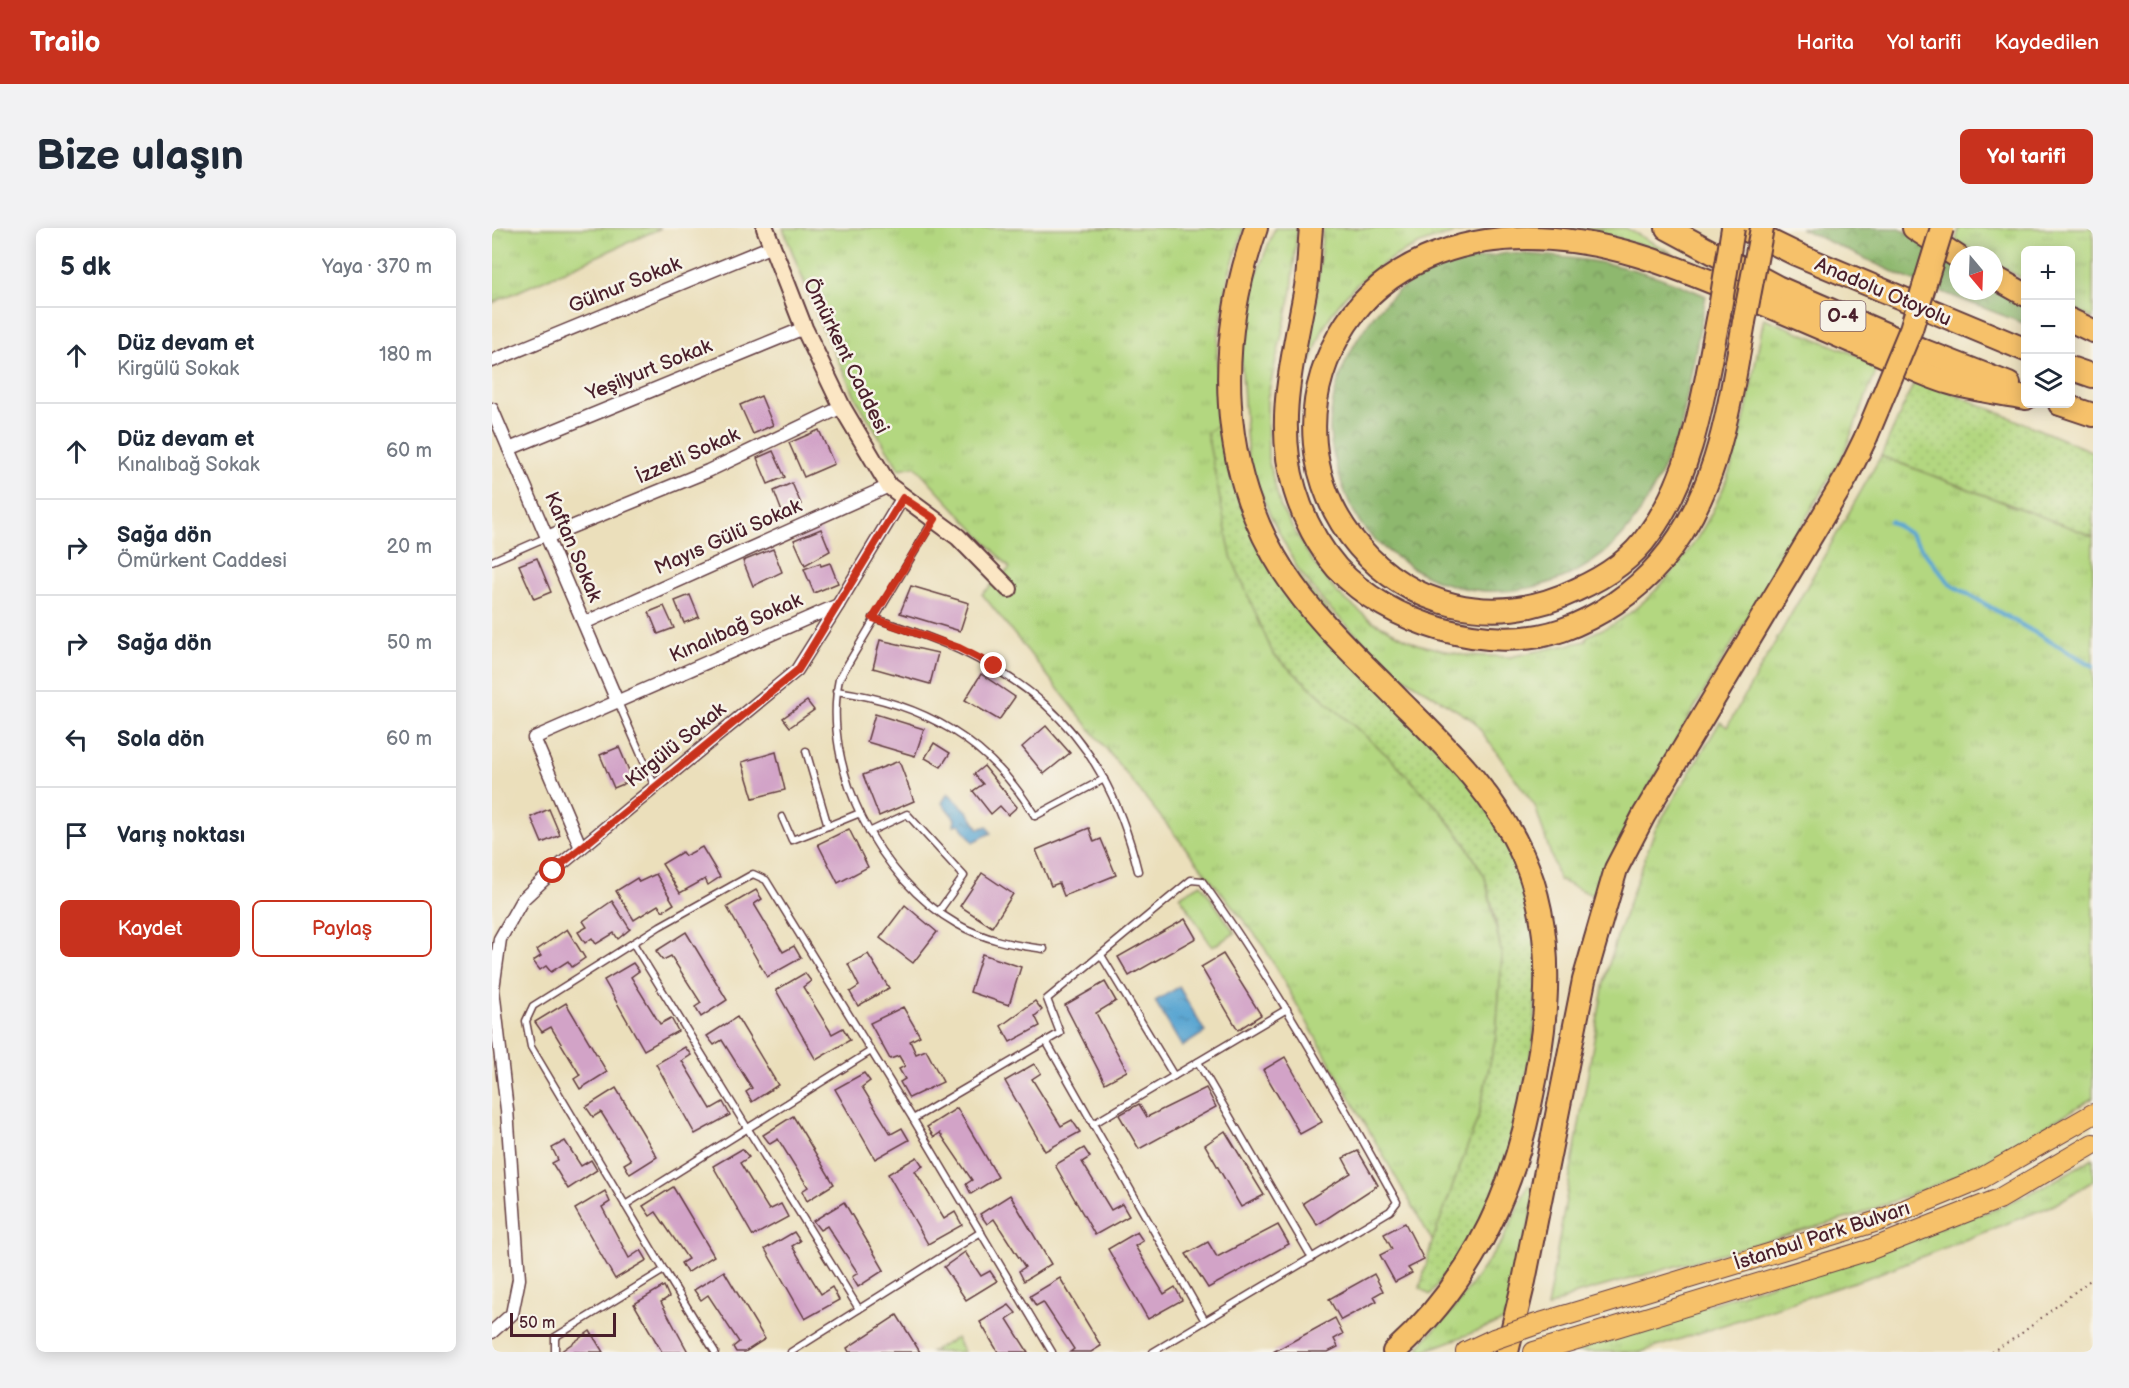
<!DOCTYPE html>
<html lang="tr">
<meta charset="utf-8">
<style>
body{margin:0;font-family:"Balsamiq Sans",sans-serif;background:#f2f2f3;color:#1f2937}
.controls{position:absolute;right:18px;top:18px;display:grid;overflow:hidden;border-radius:9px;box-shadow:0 3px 15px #0003}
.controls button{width:54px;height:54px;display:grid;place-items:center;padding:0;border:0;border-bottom:2px solid #e0e1e3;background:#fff;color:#1f2937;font:30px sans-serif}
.compass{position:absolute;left:1457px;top:18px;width:54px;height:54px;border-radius:50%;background:#fff;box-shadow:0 3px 15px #0003;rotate:161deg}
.scale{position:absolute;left:18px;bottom:15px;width:106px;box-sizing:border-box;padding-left:6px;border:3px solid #4a1f2b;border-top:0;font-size:16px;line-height:21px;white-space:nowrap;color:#4a1f2b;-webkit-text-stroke:4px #f7f3e8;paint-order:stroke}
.stop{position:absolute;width:18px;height:18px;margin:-14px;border:4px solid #c8321e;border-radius:50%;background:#fff}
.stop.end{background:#c8321e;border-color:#fff;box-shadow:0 2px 6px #0008}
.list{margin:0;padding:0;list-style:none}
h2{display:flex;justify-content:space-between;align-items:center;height:78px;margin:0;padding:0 24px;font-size:26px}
h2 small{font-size:20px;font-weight:400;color:#747a83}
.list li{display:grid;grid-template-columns:39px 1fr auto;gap:18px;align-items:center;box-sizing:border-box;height:96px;padding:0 24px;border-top:2px solid #e0e1e3}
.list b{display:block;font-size:22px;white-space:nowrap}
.list p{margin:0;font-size:20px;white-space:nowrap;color:#747a83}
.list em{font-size:20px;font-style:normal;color:#747a83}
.actions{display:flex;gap:12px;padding:18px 24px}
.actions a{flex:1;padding:14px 0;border:2px solid #c8321e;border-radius:9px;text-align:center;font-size:21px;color:#c8321e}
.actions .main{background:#c8321e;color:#fff}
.icon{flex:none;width:33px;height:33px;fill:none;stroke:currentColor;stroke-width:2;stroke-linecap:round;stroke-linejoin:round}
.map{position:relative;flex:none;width:1601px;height:1124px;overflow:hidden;border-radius:9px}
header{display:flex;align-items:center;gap:36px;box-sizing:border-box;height:84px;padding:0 30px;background:#c8321e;color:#fff}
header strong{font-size:28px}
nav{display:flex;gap:33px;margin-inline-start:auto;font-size:21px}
.intro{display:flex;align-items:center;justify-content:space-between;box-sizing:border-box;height:144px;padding:0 36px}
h1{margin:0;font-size:42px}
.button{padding:15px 27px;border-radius:9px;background:#c8321e;color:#fff;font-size:21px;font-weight:700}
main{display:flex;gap:36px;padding:0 36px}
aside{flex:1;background:#fff;border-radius:9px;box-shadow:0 3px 15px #0003}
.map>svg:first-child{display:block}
.grass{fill:url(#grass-tufts);stroke:#7e7b56;stroke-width:1.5}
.forest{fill:url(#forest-crowns);stroke:#6c6c4c;stroke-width:1.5}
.garden{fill:url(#garden-dots);stroke:#7e7b56;stroke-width:1.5}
.pitch{fill:#b3d780;stroke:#7e7b56;stroke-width:1.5}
.water{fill:url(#water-ripples);stroke:#52627e;stroke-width:1.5}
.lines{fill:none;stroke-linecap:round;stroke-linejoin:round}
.stream{stroke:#5aa6d2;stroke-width:4.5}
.building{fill:#d2a3c7}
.lane-casing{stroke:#623c41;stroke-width:9}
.street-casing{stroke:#623c41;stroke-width:15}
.secondary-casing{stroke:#623c41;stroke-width:20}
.primary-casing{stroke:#623c41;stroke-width:22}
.highway-casing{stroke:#623c41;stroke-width:26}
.path{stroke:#623c41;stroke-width:2;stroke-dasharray:1.5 4.5;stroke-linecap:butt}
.lane{stroke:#fff;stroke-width:6}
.street{stroke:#fff;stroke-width:12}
.secondary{stroke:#fbe6c4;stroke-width:16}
.primary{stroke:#f6c16b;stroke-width:20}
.highway{stroke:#f6c16b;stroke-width:22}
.primary-bridge-casing{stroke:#623c41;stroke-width:22;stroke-linecap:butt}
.highway-bridge-casing{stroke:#623c41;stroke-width:26;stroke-linecap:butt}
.primary-bridge{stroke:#f6c16b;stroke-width:20}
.highway-bridge{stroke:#f6c16b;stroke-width:22}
.route{stroke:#c8321e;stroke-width:8}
.labels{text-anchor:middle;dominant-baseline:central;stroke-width:5;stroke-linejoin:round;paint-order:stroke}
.shield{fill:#f7f3e8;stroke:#7e5f64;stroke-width:1.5}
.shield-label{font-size:18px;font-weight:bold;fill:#4a1f2b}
.street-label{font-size:20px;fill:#4a1f2b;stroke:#f7f3e8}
</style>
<header>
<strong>Trailo</strong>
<nav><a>Harita</a><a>Yol tarifi</a><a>Kaydedilen</a></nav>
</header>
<div class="intro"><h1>Bize ulaşın</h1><a class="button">Yol tarifi</a></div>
<main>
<aside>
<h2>5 dk<small>Yaya · 370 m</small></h2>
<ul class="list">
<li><svg class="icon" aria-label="ahead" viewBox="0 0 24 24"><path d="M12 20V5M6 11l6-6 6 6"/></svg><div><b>Düz devam et</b><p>Kirgülü Sokak</p></div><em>180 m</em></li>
<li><svg class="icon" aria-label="ahead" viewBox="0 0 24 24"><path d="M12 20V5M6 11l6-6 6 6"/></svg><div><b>Düz devam et</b><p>Kınalıbağ Sokak</p></div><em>60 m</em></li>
<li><svg class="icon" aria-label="right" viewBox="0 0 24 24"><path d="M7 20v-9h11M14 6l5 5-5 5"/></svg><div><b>Sağa dön</b><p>Ömürkent Caddesi</p></div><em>20 m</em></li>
<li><svg class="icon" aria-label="right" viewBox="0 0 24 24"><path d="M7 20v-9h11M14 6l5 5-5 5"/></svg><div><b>Sağa dön</b></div><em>50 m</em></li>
<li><svg class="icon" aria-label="left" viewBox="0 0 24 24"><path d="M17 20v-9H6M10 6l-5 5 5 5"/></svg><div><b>Sola dön</b></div><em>60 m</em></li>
<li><svg class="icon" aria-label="arrive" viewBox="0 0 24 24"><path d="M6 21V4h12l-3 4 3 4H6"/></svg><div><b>Varış noktası</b></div></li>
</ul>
<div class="actions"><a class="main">Kaydet</a><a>Paylaş</a></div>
</aside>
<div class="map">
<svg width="1601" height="1124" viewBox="0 0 1601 1124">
<defs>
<pattern id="grass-tufts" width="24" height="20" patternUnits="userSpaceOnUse" patternTransform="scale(1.5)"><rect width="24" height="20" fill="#b3d780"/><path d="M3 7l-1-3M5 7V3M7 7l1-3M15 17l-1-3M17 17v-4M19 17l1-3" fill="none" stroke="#9bb86f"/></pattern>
<pattern id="forest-crowns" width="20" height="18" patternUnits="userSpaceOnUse" patternTransform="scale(1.5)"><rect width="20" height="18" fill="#8eb86e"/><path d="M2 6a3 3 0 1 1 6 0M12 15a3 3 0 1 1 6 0" fill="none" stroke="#76955b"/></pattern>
<pattern id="garden-dots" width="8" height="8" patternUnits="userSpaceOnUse" patternTransform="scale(1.5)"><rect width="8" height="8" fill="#b3d780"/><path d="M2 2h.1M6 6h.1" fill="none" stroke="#9bb86f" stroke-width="1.8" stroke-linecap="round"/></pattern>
<pattern id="water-ripples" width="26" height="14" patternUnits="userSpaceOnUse" patternTransform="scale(1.5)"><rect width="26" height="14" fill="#5aa6d2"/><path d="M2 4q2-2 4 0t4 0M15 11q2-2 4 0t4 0" fill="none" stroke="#4c87ab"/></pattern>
</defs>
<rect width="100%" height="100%" fill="#f7f3e8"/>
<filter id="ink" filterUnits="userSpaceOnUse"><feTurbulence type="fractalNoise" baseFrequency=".0167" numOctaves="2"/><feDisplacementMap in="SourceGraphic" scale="12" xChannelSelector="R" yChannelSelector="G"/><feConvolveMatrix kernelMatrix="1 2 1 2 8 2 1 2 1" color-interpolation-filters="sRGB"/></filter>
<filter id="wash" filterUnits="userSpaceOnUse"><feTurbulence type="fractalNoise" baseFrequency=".008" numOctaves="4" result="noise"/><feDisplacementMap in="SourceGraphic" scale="24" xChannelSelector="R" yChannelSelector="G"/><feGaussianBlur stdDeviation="1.35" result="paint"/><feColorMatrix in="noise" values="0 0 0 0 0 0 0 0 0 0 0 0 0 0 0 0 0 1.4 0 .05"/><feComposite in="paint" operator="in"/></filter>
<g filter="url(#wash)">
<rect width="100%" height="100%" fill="#ebdfbb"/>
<g class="grass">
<polygon points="0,0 169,0 0,75"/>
<polygon points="291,0 752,0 736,49 725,120 726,196 716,205 781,426 896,528 949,583 973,615 993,649 1010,728 1004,808 986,890 941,1014 769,714 490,366 518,340 423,238 407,241 366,174 328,95"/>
<path d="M 783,0 L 805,0 L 800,63 L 775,171 L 776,231 L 789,280 L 820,332 L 844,364 L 880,393 L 925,416 L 971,427 L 1018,429 L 1094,413 L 1095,408 C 1105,403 1118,399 1128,392 C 1185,353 1227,286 1245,220 C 1257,178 1263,133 1272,90 L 1387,136 L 1351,227 L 1192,498 L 1139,591 L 1104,669 L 1067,652 L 1043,578 L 982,493 L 902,443 L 834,377 L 806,341 L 778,287 L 756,233 L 749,128 L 755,71 Z"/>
<path d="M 831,0 L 999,0 C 933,4 864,39 832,99 C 827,110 823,123 819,134 L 814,126 L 823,82 Z"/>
<path d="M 1043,0 L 1134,0 L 1183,27 C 1136,12 1093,2 1043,0 Z"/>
<polygon points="1467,0 1601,0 1601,91 1579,78 1578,22 1534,22 1533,52 1502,34 1502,27 1490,27 1464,13"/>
<polygon points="1389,228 1601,308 1601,870 1474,945 1363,988 1084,1066 1055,1080 1112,754 1126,705 1163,602 1228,494 1235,499"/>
<polygon points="1601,930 1601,953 1562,977 1380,1048 1149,1124 1075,1124 1506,980 1555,957"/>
<polygon points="1036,958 1046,958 1014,1092 930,1124 927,1118 961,1082 1011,1012"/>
</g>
<g class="forest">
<polygon points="1308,0 1408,0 1466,35 1466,63 1502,63 1502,56 1533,74 1533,96 1412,49"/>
<path d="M 1015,25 C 1089,29 1146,36 1214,68 L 1186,215 L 1180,231 L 1176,229 C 1164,257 1151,284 1131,307 C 1082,363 995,380 929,345 C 907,332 881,315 867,293 C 853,270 839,229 838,203 C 838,150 870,90 912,58 C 936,40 985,31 1015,25 Z"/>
</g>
<g class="garden">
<polygon points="1424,150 1601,224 1601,308 1389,228"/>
<polygon points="726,196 750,279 984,564 1013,609 1041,691 1045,734 1042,813 1011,949 978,1012 938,1067 928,1060 940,1014 986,890 1004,808 1010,728 1003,689 993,649 973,615 949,583 896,528 781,426 739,328 715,205"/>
</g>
<g class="pitch">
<polygon points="709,656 743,705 720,719 688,668"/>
<polygon points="464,1110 472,1124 439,1124"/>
</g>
<g class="water">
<polygon points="456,565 476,584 487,601 495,598 499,605 481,614 468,596 462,597 463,591 450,575"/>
<polygon points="687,759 713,804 690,819 663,773"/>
</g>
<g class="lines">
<polyline class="stream" points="1398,293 1418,306 1458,356 1601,438"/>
</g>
<g id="blocks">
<g class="building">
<polygon points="269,168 281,197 261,206 248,177"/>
<polygon points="327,202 342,236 312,249 297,215"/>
<polygon points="281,223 293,249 276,256 265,230"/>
<polygon points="300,255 309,276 290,284 282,263"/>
<polygon points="329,301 338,323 313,337 302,312"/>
<polygon points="281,321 290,344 261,358 251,333"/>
<polygon points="45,330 59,364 42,371 27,337"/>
<polygon points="328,335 329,338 338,335 346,355 322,365 312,341"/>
<polygon points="419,358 477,375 468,403 408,385"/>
<polygon points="198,367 207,389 192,395 183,373"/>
<polygon points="172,378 182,400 166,406 157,384"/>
<polygon points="388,412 446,425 438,456 381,440"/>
<polygon points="489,446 523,469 507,492 473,472"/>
<polygon points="315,473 322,482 298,499 291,490"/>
<polygon points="383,486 432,501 423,528 375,514"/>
<polygon points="554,498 578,525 552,546 530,519"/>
<polygon points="442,515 458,525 449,539 433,530"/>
<polygon points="127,519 141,552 122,560 108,527"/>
<polygon points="284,524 293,562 261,570 250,534"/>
<polygon points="407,533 422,573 387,588 371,547"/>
<polygon points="492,538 525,579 516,587 508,578 499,586 481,563 491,556 482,546"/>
<polygon points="57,581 68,607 50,615 39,589"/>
<polygon points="597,600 602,614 609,611 624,647 572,668 567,655 559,658 544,622"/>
<polygon points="357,601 376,639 346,655 326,616"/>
<polygon points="210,619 228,649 216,657 213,651 188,665 170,636 190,624 193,628"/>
<polygon points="490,645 521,666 500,699 468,678"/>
<polygon points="164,646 182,676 171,683 166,677 142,692 124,663 145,650 147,654"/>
<polygon points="264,662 270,671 262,676 291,724 302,718 309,730 275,749 235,679"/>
<polygon points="120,673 138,701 126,711 122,705 104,716 100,710 93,715 86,704 95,699 91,693"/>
<polygon points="413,677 445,704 421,735 388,710"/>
<polygon points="693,691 704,710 637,748 626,729"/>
<polygon points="75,701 93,730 80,739 76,733 59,744 54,738 48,742 41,733 49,728 45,722"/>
<polygon points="194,704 235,772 209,789 203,779 209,775 179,728 171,732 164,723"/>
<polygon points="376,726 397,760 366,778 358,764 367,758 356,736"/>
<polygon points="490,726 529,739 517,777 478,764"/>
<polygon points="731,726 769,787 746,802 709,739"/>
<polygon points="141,735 147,743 139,749 168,796 179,790 186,803 152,822 112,752"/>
<polygon points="313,745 319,753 311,759 340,806 351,800 358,812 324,832 284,762"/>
<polygon points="613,754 624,773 604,785 635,843 613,855 573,777"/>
<polygon points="543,773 550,782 543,788 548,798 518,814 509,798"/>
<polygon points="74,775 115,844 88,861 82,851 88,847 59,799 50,804 43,794"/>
<polygon points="411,779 428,808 418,813 424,826 434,822 451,854 417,870 408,854 413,851 407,841 413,838 407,828 398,831 378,795"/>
<polygon points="245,789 286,857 260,874 254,864 260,860 230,812 222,817 215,808"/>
<polygon points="193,819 199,827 190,833 219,881 231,874 238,887 203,906 164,836"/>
<polygon points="793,829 830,894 808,906 771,842"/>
<polygon points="542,836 549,845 540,851 569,898 580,892 588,904 553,923 513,853"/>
<polygon points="372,845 378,853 370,859 399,906 410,900 417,912 383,931 343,861"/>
<polygon points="124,860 165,929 138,946 132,936 139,932 109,884 101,889 94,879"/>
<polygon points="714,860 724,879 647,921 627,887 647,876 655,889"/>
<polygon points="465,880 506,949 479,966 474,956 480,952 448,905 442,909 435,899"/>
<polygon points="301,888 342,956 315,973 310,963 316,959 286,911 278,916 271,907"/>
<polygon points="733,903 772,967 749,979 713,917"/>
<polygon points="73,913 89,938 99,932 105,942 76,961 60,935 66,932 60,920"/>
<polygon points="592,920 598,929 590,934 619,982 630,976 637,988 603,1007 563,937"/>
<polygon points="250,921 257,929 248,935 277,982 289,976 296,989 261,1008 221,938"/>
<polygon points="866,923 886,957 825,997 811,975 859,945 851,930"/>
<polygon points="425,929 431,938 423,943 452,991 463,984 470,997 436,1016 396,946"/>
<polygon points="181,959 222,1028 195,1045 189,1035 196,1031 164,984 158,988 151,978"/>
<polygon points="113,963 118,974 110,979 137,1030 149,1022 155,1032 123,1051 83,981"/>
<polygon points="518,967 559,1036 532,1053 527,1043 533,1039 502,991 495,996 488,986"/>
<polygon points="352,974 392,1042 366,1059 360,1049 366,1045 335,998 328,1002 321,993"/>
<polygon points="913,995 932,1032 916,1040 920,1045 903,1054 888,1027 900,1021 892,1006"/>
<polygon points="786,997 797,1016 716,1060 694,1026 716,1014 725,1029"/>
<polygon points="302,1004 308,1013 300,1018 329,1066 340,1059 347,1072 313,1091 273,1021"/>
<polygon points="645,1004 651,1013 643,1018 672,1066 683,1059 690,1072 656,1091 616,1021"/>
<polygon points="473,1024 489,1048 498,1043 505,1053 474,1072 452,1039"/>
<polygon points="232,1043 273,1111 253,1124 244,1124 241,1119 247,1114 216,1067 209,1072 202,1062"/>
<polygon points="882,1046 891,1063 882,1068 885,1073 849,1092 837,1071"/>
<polygon points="568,1050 609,1118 599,1124 578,1124 582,1121 551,1074 544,1078 538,1068"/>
<polygon points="172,1058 177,1069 169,1074 196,1124 170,1124 142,1076"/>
<polygon points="517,1077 524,1085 515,1091 536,1124 506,1124 488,1094"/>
<polygon points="405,1087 428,1124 357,1124 355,1120"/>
<polygon points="843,1090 851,1106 842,1111 846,1119 836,1124 781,1124"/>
<polygon points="98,1103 111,1124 68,1124"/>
</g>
</g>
</g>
<g filter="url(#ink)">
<use href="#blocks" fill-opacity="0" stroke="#623c41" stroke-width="1.5"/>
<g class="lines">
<defs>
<g id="lane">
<path d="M 442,291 L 347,451 C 329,540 388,652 465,696 C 493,712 521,717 552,721"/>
<polyline points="0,333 55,309"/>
<path d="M 381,390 C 523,434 609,492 646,643"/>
<path d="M 344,463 C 431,475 497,512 543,588 L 612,551"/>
<polyline points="126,474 163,559"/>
<polyline points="314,523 336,598 368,585"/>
<polyline points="290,589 300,612 336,598"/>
<polyline points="377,604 415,586 472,648 447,683"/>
<polyline points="141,715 367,1081"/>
<polyline points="609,727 682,848"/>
<polyline points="554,813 713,1093"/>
<polyline points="706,834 820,1030"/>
<polyline points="421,891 560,1124"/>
<polyline points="601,896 795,781"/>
<polyline points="133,977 379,823"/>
<polyline points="172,1042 223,1124"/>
<path d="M 63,1124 L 63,1109 L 172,1042 L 39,819 L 34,793 L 41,778 L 168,698 L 261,646 L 274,652 L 421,891 L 568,805 L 555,771 L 699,652 L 710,653 C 783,755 844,864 905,974 L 898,983 L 661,1124"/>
<polyline points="299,1124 489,1004"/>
</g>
<g id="street">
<polyline points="0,133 280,18"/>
<polyline points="0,181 125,473"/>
<polyline points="17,221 312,100"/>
<polyline points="55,309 216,243 350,179"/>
<polyline points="92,395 397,258"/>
<polyline points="89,620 42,510 346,377 411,269"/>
<polyline points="0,1104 20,1086 27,1051 15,882 1,761 8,711 30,672 61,643 305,442 346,377"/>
</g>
<polyline id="secondary" points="273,0 312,100 350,179 397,258 466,309 517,361"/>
<g id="primary">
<polyline points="1045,1096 1386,993 1490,950 1601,886"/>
<polyline points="974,1124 1002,1111"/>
<polyline points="1042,1124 1377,1022 1507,971 1601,916"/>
</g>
<g id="highway">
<path d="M 764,0 C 724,114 725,240 792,344 C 823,392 867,431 907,472 C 954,519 1002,564 1030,626 C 1066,705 1056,795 1038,877 C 1018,973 975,1058 902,1124"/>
<path d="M 819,0 C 817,19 817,40 814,59 C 802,127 782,194 803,262 C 811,289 826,318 845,340 C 896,396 998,427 1070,402 C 1107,389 1142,365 1167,336 C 1226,268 1237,180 1252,94"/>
<polyline points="1175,0 1285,59 1430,122 1517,156"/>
<polyline points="1251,0 1304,26 1534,122"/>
<polyline points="1422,0 1466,29"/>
<polyline points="1502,49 1534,67"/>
<path d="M 1227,86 C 1212,161 1203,243 1157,306 C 1140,331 1111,350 1084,362 C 913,444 752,252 854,96 C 893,36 966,10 1035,10 C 1113,10 1180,37 1251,67 C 1296,86 1341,105 1386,125 C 1409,135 1433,148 1458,155 C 1482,162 1509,165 1534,170"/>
<polyline points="1578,92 1601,103"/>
<polyline points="1578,140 1601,148"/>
<polyline points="1568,176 1601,187"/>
<polyline points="1015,1124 1032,1053 1092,752 1124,641 1152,587 1355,248 1374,209"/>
</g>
</defs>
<use href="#lane" class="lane-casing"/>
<use href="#street" class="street-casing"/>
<use href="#secondary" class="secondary-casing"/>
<use href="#primary" class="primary-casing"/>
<use href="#highway" class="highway-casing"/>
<polyline class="path" points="1499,1124 1526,1108 1601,1050"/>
<use href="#lane" class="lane"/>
<use href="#street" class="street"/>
<use href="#secondary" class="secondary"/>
<use href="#primary" class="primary"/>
<use href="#highway" class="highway"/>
<defs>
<polyline id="primary-bridge" points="1002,1111 1045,1096"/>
<g id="highway-bridge">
<polyline points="1227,86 1241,0"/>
<polyline points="1252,94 1270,0"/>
<polyline points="1374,209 1419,101 1450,0"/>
</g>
</defs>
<use href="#primary-bridge" class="primary-bridge-casing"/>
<use href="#highway-bridge" class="highway-bridge-casing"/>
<use href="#primary-bridge" class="primary-bridge"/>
<use href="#highway-bridge" class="highway-bridge"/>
</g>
</g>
<g class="lines" filter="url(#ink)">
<polyline class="route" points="61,643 306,442 411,270 443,291 381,390 467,420 502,438"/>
</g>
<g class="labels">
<rect class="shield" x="1328.5" y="73" width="45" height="30" rx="4.5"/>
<g class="shield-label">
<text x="1351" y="88">O-4</text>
</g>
<g class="street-label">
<text transform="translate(133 57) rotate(-22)">Gülnur Sokak</text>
<text transform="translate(1391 64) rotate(23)">Anadolu Otoyolu</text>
<text transform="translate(354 128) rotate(64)">Ömürkent Caddesi</text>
<text transform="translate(157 142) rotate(-22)">Yeşilyurt Sokak</text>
<text transform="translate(196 228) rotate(-24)">İzzetli Sokak</text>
<text transform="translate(236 309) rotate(-24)">Mayıs Gülü Sokak</text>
<text transform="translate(81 319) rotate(67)">Kaftan Sokak</text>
<text transform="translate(244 400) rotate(-24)">Kınalıbağ Sokak</text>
<text transform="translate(184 517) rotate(-39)">Kirgülü Sokak</text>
<text transform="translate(1330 1008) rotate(-18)">İstanbul Park Bulvarı</text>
</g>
</g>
</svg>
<div class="controls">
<button>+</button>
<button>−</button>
<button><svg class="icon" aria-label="layers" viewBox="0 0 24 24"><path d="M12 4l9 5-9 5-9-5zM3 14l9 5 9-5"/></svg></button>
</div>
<svg class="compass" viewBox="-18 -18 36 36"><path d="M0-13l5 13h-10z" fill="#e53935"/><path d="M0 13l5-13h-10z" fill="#747a83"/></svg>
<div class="scale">50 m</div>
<div class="stop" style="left:61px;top:643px"></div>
<div class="stop end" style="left:502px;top:438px"></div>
</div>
</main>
